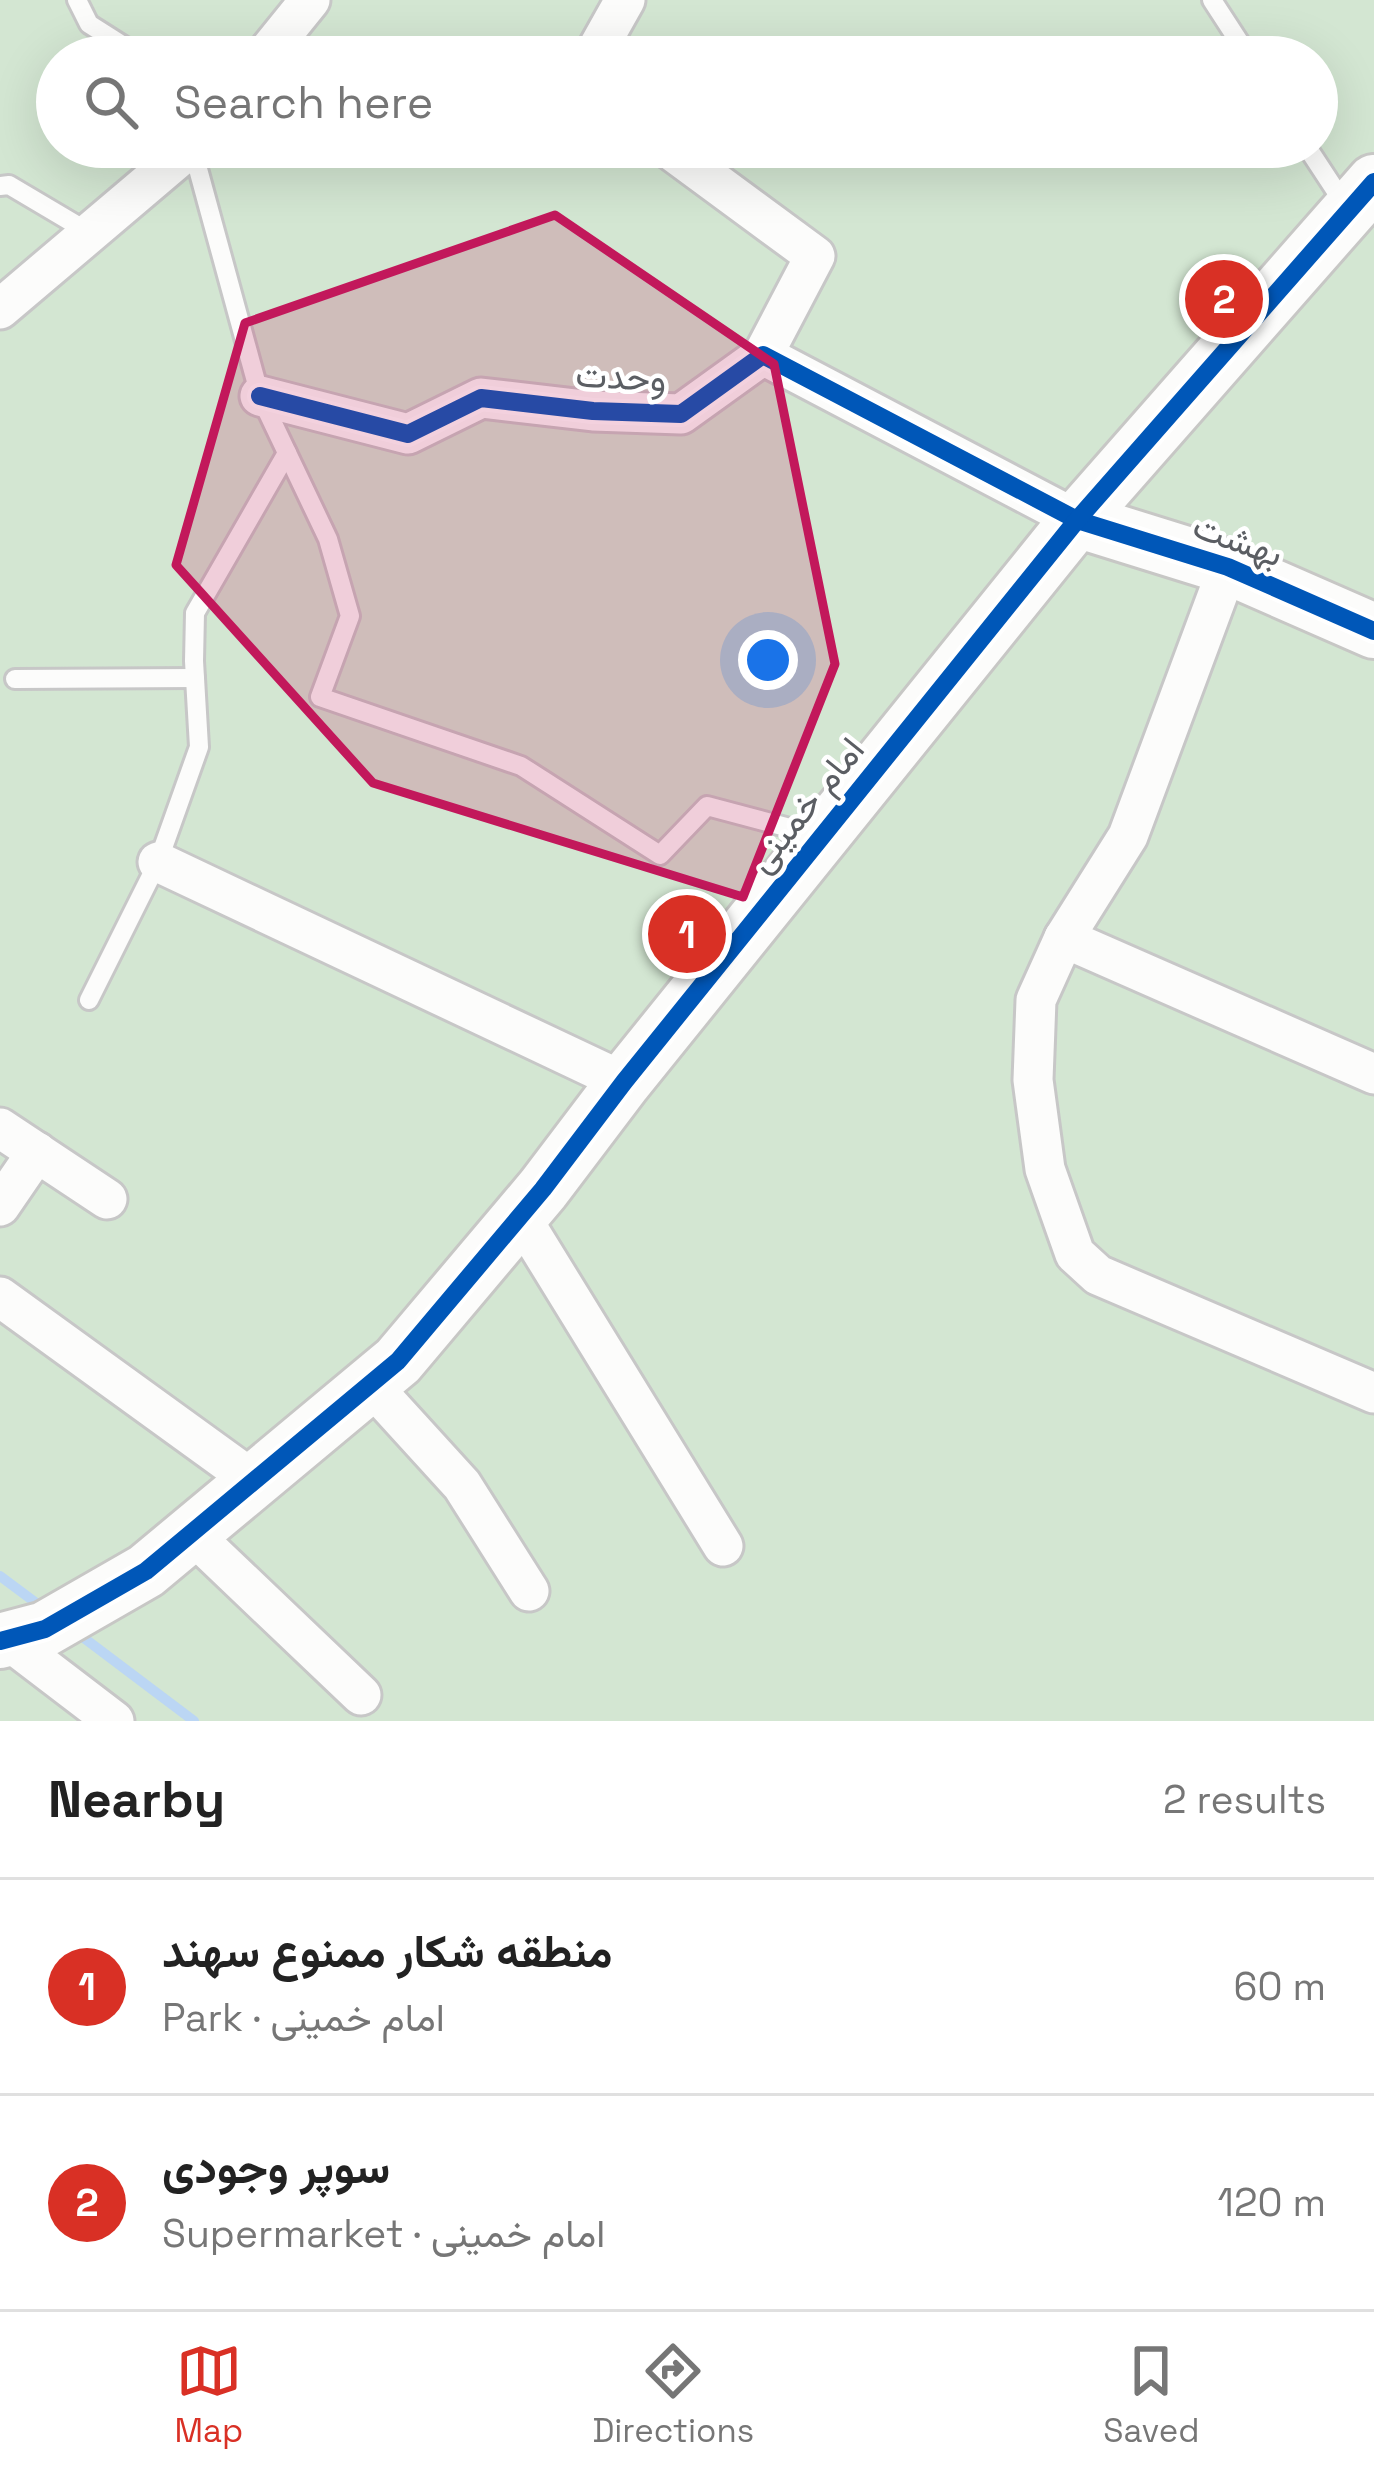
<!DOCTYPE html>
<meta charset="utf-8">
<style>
body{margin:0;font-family:"Space Grotesk",Vazirmatn,sans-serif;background:#f2f2f2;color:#222}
.you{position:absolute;left:768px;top:660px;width:42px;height:42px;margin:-30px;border:9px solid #fff;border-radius:50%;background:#1a73e8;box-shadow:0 0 0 18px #1a73e833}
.badge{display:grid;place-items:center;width:78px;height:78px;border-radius:50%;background:#d93025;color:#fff;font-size:39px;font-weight:700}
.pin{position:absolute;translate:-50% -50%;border:6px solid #fff;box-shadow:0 3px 12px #0006}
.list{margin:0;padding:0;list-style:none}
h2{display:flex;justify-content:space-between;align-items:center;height:156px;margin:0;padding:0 48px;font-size:51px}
h2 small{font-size:39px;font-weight:400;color:#767676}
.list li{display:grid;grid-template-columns:78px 1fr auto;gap:36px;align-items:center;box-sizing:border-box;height:216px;padding:0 48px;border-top:3px solid #e0e0e0}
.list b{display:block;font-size:45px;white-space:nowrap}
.list p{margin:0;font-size:39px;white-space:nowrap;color:#767676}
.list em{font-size:39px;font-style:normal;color:#767676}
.icon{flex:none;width:66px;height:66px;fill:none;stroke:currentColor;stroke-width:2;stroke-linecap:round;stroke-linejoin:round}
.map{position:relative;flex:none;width:1374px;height:1721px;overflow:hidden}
.search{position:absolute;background:#fff;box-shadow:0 12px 48px #0002;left:36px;right:36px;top:36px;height:132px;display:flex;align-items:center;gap:30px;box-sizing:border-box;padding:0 42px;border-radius:66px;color:#767676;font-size:45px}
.sheet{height:588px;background:#fff}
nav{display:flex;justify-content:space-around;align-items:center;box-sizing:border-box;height:168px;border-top:3px solid #e0e0e0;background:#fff;font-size:33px;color:#767676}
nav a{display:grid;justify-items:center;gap:6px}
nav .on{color:#d93025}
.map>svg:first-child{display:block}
.green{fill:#d3e6d2;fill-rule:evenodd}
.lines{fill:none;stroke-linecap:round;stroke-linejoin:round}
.stream{stroke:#bbd6f4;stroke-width:10}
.lane-casing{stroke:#c7c7c7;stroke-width:24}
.street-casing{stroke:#c7c7c7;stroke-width:45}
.secondary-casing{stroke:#c7c7c5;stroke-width:60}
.lane{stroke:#fcfcfb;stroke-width:18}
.street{stroke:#fcfcfb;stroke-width:39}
.secondary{stroke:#fcfcfb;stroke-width:54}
.cycleway-casing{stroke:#fff;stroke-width:26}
.cycleway{stroke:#0057b8;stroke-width:18}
.marked{fill:#c2185b;fill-opacity:0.2;stroke:#c2185b;stroke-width:9;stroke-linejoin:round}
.labels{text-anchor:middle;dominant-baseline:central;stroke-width:9;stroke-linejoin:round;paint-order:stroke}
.street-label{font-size:36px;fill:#5b5e63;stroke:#fff}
</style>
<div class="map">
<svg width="1374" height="1721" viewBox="0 0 1374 1721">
<rect width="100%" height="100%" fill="#ebeae5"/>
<path class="green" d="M 0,0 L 1374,0 L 1374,1721 L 0,1721 ZM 57,57 L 1317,57 L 1317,147 L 57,147 Z"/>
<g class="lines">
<g class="stream">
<polyline points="0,1576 47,1611"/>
<polyline points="72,1629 194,1721"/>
</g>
<defs>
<g id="lane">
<polyline points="77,0 89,24 141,57"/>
<polyline points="1212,0 1249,57"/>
<polyline points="192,147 260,396 328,539 350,616 320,697 521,766 660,855 707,806 816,835"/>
<polyline points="1307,147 1347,208"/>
<polyline points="0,186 9,185 90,233"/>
<polyline points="15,679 195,678"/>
<polyline points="89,1000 158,862 199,747 194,661 195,613 287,453"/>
</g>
<g id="street">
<polyline points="264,57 310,0"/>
<polyline points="593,57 625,0"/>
<polyline points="667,147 815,256 763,355"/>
<polyline points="0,309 191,147"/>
<polyline points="260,396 408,434 481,398 593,411 681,414 763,355 1077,520"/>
<polyline points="1228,567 1128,836 1064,938 1036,1000 1033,1080 1045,1169 1075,1254 1098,1275 1374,1393"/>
<polyline points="158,862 624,1082"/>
<polyline points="1064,938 1374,1074"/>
<polyline points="0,1128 107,1199"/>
<polyline points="0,1206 37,1152"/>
<polyline points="520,1216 723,1546"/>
<polyline points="0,1297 254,1481"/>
<polyline points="370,1384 462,1485 529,1591"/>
<polyline points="191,1533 361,1695"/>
<polyline points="8,1640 114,1721"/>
</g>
<g id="secondary">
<polyline points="1077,520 1228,567 1374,631"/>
<polyline points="0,1641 45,1629 146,1571 398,1361 543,1189 624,1082 1077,520 1374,182"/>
</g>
</defs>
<use href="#lane" class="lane-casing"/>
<use href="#street" class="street-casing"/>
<use href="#secondary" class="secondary-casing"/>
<use href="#lane" class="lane"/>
<use href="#street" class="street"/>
<use href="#secondary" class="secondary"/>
<defs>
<g id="cycleway">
<polyline points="260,396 408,434 481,398 593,411 681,414 763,355 1077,520 1228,567 1374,631"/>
<polyline points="0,1641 45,1629 146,1571 398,1361 543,1189 624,1082 1077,520 1374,182"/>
</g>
</defs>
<use href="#cycleway" class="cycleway-casing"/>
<use href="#cycleway" class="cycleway"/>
</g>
<path class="marked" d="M 555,215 L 774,364 L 835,664 L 743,897 L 373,783 L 176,565 L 245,323 Z"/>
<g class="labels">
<g class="street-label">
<text transform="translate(621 377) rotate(3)">وحدت</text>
<text transform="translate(1238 540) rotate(20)">بهشت</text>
<text transform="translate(806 805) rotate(-51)">امام خمینی</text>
</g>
</g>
</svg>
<div class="you"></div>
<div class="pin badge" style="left:687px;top:934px">1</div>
<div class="pin badge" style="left:1224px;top:299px">2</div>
<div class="search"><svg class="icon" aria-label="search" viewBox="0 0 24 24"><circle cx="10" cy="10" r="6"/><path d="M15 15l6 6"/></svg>Search here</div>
</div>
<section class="sheet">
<h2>Nearby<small>2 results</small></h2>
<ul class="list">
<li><span class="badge">1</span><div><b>منطقه شکار ممنوع سهند</b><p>Park · امام خمینی</p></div><em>60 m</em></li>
<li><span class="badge">2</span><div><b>سوپر وجودی</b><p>Supermarket · امام خمینی</p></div><em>120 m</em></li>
</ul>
</section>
<nav>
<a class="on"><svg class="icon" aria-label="map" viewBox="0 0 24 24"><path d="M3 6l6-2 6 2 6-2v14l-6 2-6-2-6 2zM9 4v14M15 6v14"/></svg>Map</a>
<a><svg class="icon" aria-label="directions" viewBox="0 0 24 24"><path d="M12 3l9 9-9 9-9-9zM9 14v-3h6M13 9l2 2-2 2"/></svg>Directions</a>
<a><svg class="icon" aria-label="saved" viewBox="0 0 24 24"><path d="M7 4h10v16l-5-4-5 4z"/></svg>Saved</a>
</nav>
